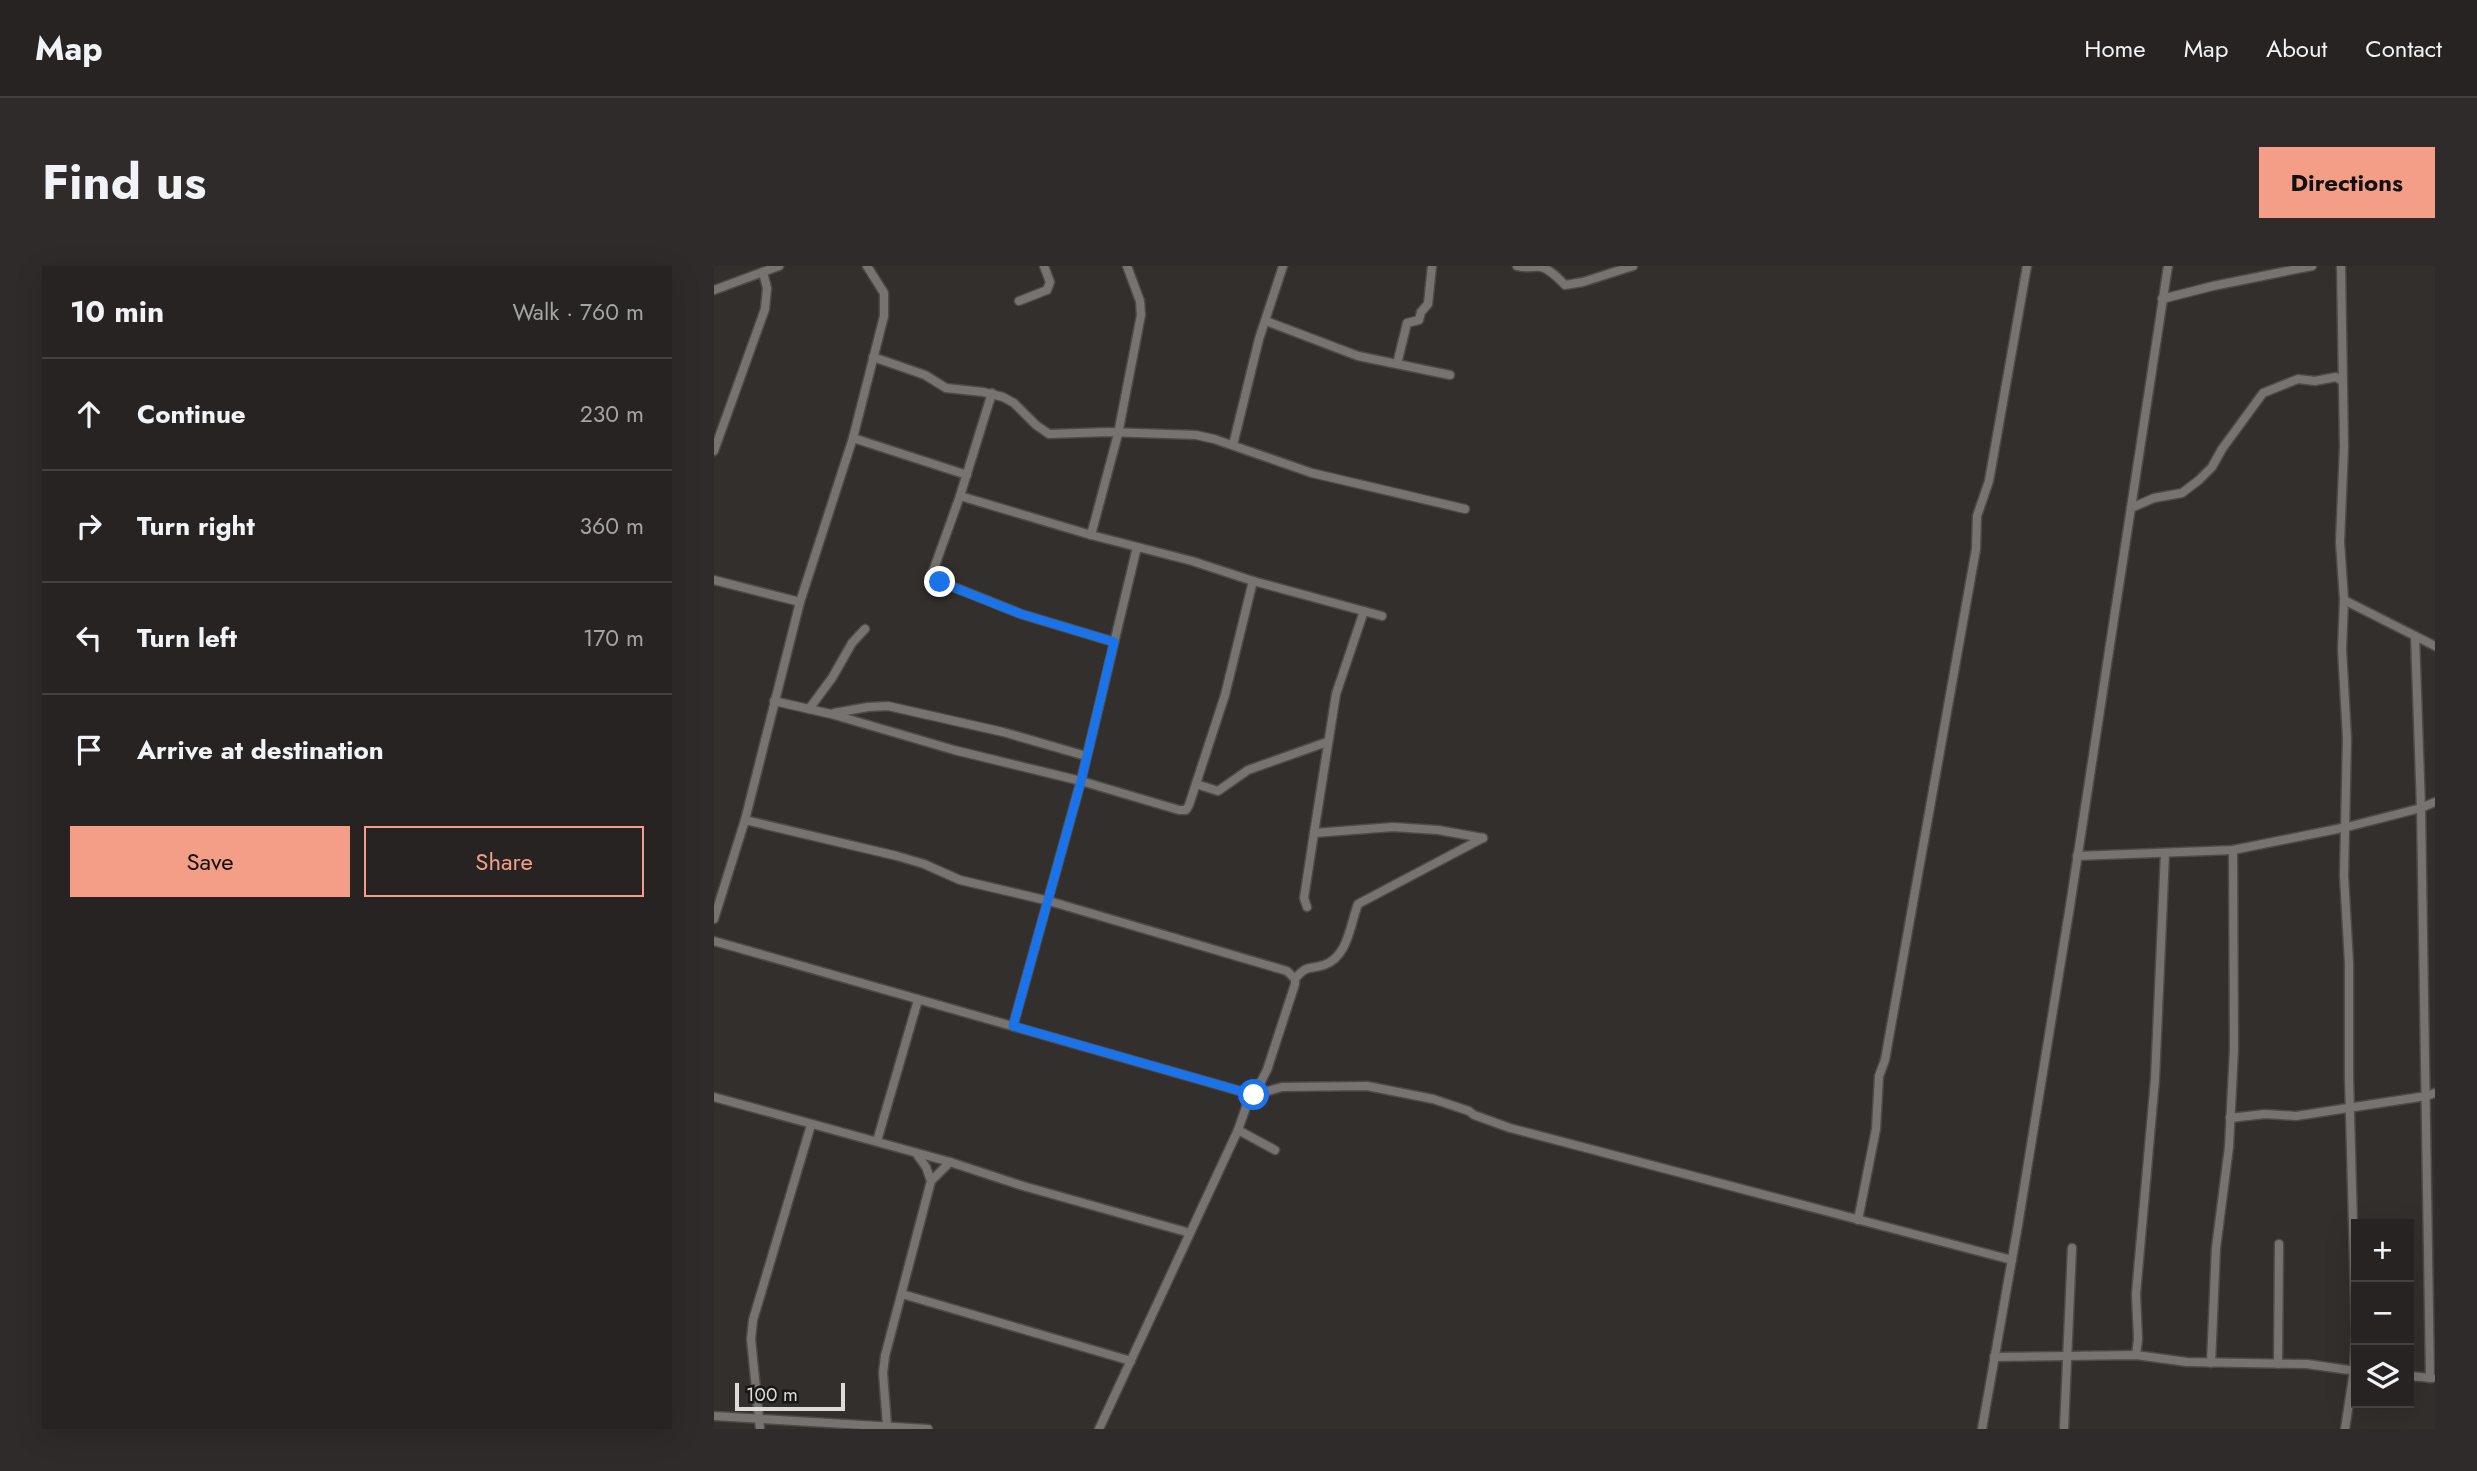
<!DOCTYPE html>
<meta charset="utf-8">
<style>
body{margin:0;font-family:Jost,sans-serif;background:#2e2b2a;color:#f1f3f6}
.controls{position:absolute;right:21px;bottom:21px;display:grid;overflow:hidden;border-radius:0px;box-shadow:0 7px 28px #0002}
.controls button{width:63px;height:63px;display:grid;place-items:center;padding:0;border:0;border-bottom:2px solid #424040;background:#262322;color:#f1f3f6;font:35px sans-serif}
.scale{position:absolute;left:21px;bottom:18px;width:110px;box-sizing:border-box;padding-left:7px;border:4px solid #dedcda;border-top:0;font-size:19px;line-height:24px;white-space:nowrap;color:#dedcda;-webkit-text-stroke:5px #191817;paint-order:stroke}
.stop{position:absolute;width:21px;height:21px;margin:-16px;border:5px solid #1a73e8;border-radius:50%;background:#fff}
.stop.end{background:#1a73e8;border-color:#fff;box-shadow:0 2px 7px #0008}
.list{margin:0;padding:0;list-style:none}
h2{display:flex;justify-content:space-between;align-items:center;height:91px;margin:0;padding:0 28px;font-size:30px}
h2 small{font-size:23px;font-weight:400;color:#a4a4a5}
.list li{display:grid;grid-template-columns:46px 1fr auto;gap:21px;align-items:center;box-sizing:border-box;height:112px;padding:0 28px;border-top:2px solid #424040}
.list b{display:block;font-size:26px;white-space:nowrap}
.list em{font-size:23px;font-style:normal;color:#a4a4a5}
.actions{display:flex;gap:14px;padding:21px 28px}
.actions a{flex:1;padding:16px 0;border:2px solid #f49e88;border-radius:0px;text-align:center;font-size:24px;color:#f49e88}
.actions .main{background:#f49e88;color:#111}
.icon{flex:none;width:38px;height:38px;fill:none;stroke:currentColor;stroke-width:2;stroke-linecap:round;stroke-linejoin:round}
.map{position:relative;flex:none;width:1721px;height:1163px;overflow:hidden;border-radius:0px}
header{display:flex;align-items:center;gap:42px;box-sizing:border-box;height:98px;padding:0 35px;background:#262322;border-bottom:2px solid #424040}
header strong{font-size:33px}
nav{display:flex;gap:38px;margin-inline-start:auto;font-size:24px}
.intro{display:flex;align-items:center;justify-content:space-between;box-sizing:border-box;height:168px;padding:0 42px}
h1{margin:0;font-size:49px}
.button{padding:18px 32px;border-radius:0px;background:#f49e88;color:#111;font-size:24px;font-weight:700}
main{display:flex;gap:42px;padding:0 42px}
aside{flex:1;background:#262322;border-radius:0px;box-shadow:0 7px 28px #0002}
.map>svg:first-child{display:block}
.lines{fill:none;stroke-linecap:round;stroke-linejoin:round}
.street-casing{stroke:#4e4a48;stroke-width:11}
.street{stroke:#777370;stroke-width:8}
.route{stroke:#1a73e8;stroke-width:9}
</style>
<header>
<strong>Map</strong>
<nav><a>Home</a><a>Map</a><a>About</a><a>Contact</a></nav>
</header>
<div class="intro"><h1>Find us</h1><a class="button">Directions</a></div>
<main>
<aside>
<h2>10 min<small>Walk · 760 m</small></h2>
<ul class="list">
<li><svg class="icon" aria-label="ahead" viewBox="0 0 24 24"><path d="M12 20V5M6 11l6-6 6 6"/></svg><div><b>Continue</b></div><em>230 m</em></li>
<li><svg class="icon" aria-label="right" viewBox="0 0 24 24"><path d="M7 20v-9h11M14 6l5 5-5 5"/></svg><div><b>Turn right</b></div><em>360 m</em></li>
<li><svg class="icon" aria-label="left" viewBox="0 0 24 24"><path d="M17 20v-9H6M10 6l-5 5 5 5"/></svg><div><b>Turn left</b></div><em>170 m</em></li>
<li><svg class="icon" aria-label="arrive" viewBox="0 0 24 24"><path d="M6 21V4h12l-3 4 3 4H6"/></svg><div><b>Arrive at destination</b></div></li>
</ul>
<div class="actions"><a class="main">Save</a><a>Share</a></div>
</aside>
<div class="map">
<svg width="1721" height="1163" viewBox="0 0 1721 1163">
<rect width="100%" height="100%" fill="#332f2d"/>
<g class="lines">
<defs>
<g id="street">
<path d="M 803,0 C 813,3 819,0 827,1 C 836,3 845,13 851,19 L 869,16 L 919,0"/>
<polyline points="1627,0 1630,181 1626,276 1630,334 1628,383 1633,472 1630,610 1635,697 1635,811 1642,1069 1640,1104 1631,1163"/>
<polyline points="0,24 65,0"/>
<polyline points="1448,33 1499,20 1598,0"/>
<polyline points="305,35 333,24 336,16 330,0"/>
<polyline points="552,55 644,90 736,109"/>
<polyline points="159,91 211,109 232,122 269,126 289,131 300,137 322,159 335,168 394,166 482,169 500,173 598,207 751,243"/>
<polyline points="683,98 693,57 705,54 707,46 714,38 718,0"/>
<polyline points="278,127 246,230 218,308 220,313 307,348 400,376"/>
<polyline points="139,172 253,209"/>
<polyline points="519,179 545,73 569,0"/>
<polyline points="0,185 51,43 53,22 49,6"/>
<polyline points="246,230 377,269 478,295 539,315 668,350"/>
<polyline points="1417,242 1440,232 1468,227 1485,214 1498,201 1508,183 1549,127 1584,113 1601,115 1622,111 1628,115"/>
<polyline points="377,269 404,168 427,49 426,35 413,0"/>
<polyline points="0,314 86,336"/>
<polyline points="1630,334 1721,380"/>
<polyline points="650,345 622,428 600,567 679,561 724,564 769,572"/>
<polyline points="1701,370 1707,542 1716,1112"/>
<polyline points="60,435 117,448 240,484 367,515 465,544 472,544 475,539 511,429 539,315"/>
<polyline points="95,443 118,412 138,377 151,363"/>
<polyline points="120,447 154,441 174,440 289,466 372,490"/>
<polyline points="482,518 504,525 534,504 613,476"/>
<polyline points="31,554 183,590 210,598 246,614 335,635 573,705 581,713 581,718 553,804 540,829 568,821 653,820 719,833 755,845 760,849 796,862 1298,994"/>
<polyline points="1363,590 1519,584 1633,561 1707,542 1721,536"/>
<polyline points="593,641 590,632 600,567"/>
<polyline points="0,653 31,554 86,336 139,172 170,50 170,27 153,0"/>
<polyline points="0,675 540,829 532,841 524,864 385,1163"/>
<path d="M 581,713 C 593,698 595,704 610,699 C 634,691 636,659 644,638 L 769,572"/>
<polyline points="299,760 367,515 423,281"/>
<polyline points="0,831 236,896 309,920 476,967"/>
<polyline points="1516,852 1551,848 1582,850 1712,830 1721,827"/>
<polyline points="524,864 561,884"/>
<polyline points="163,875 204,734"/>
<polyline points="202,887 212,901 217,915 236,896"/>
<polyline points="1144,954 1162,863 1165,810 1171,794 1262,283 1263,250 1275,215 1313,0"/>
<polyline points="188,1028 417,1095"/>
<polyline points="1422,1089 1424,1073 1422,1028 1441,813 1451,587"/>
<polyline points="1280,1091 1422,1089 1473,1096 1593,1098 1642,1105"/>
<polyline points="1497,1097 1502,982 1515,881 1520,783 1519,584"/>
<polyline points="1564,1098 1565,978"/>
<polyline points="1695,1110 1718,1112"/>
<polyline points="0,1150 214,1163"/>
<polyline points="173,1159 169,1107 171,1090 217,915"/>
<polyline points="46,1163 37,1073 39,1054 97,859"/>
<polyline points="1268,1163 1304,959 1356,640 1454,0"/>
<polyline points="1350,1163 1358,982"/>
</g>
</defs>
<use href="#street" class="street-casing"/>
<use href="#street" class="street"/>
</g>
<g class="lines">
<polyline class="route" points="226,316 307,348 400,376 367,515 299,760 540,829"/>
</g>
</svg>
<div class="controls">
<button>+</button>
<button>−</button>
<button><svg class="icon" aria-label="layers" viewBox="0 0 24 24"><path d="M12 4l9 5-9 5-9-5zM3 14l9 5 9-5"/></svg></button>
</div>
<div class="scale">100 m</div>
<div class="stop" style="left:540px;top:829px"></div>
<div class="stop end" style="left:226px;top:316px"></div>
</div>
</main>
